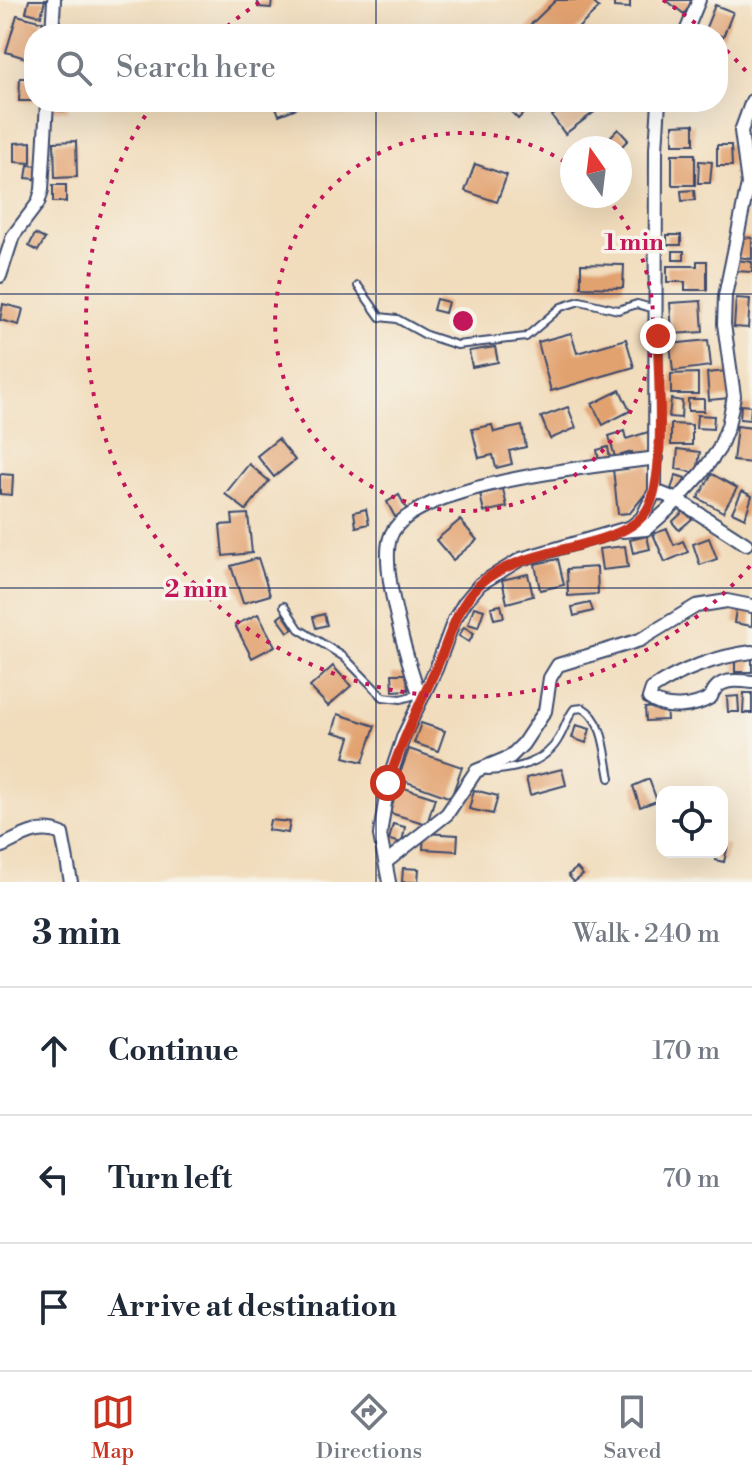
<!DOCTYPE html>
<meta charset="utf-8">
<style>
body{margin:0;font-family:"Libre Bodoni",serif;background:#f6f6f7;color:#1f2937}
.controls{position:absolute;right:24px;bottom:24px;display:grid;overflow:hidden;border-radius:16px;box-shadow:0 8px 32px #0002}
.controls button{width:72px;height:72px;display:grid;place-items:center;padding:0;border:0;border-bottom:2px solid #e0e1e3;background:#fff;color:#1f2937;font:40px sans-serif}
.compass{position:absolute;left:560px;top:136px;width:72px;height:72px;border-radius:50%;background:#fff;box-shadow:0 8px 32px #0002;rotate:346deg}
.stop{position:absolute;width:24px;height:24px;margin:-18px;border:6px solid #c8321e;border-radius:50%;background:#fff}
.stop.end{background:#c8321e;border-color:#fff;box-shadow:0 2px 8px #0008}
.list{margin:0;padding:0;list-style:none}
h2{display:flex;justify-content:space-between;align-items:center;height:104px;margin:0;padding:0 32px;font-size:34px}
h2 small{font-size:26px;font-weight:400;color:#747a83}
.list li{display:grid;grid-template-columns:52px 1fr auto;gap:24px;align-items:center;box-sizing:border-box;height:128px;padding:0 32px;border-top:2px solid #e0e1e3}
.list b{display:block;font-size:30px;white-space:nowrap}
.list em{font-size:26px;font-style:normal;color:#747a83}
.icon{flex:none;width:44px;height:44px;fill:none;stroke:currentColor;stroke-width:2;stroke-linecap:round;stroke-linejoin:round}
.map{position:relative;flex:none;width:752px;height:882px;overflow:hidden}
.search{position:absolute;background:#fff;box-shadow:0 8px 32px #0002;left:24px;right:24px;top:24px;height:88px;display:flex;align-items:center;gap:20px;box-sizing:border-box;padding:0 28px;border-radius:32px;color:#747a83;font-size:30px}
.sheet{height:488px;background:#fff}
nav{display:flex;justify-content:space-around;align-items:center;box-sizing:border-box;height:112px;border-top:2px solid #e0e1e3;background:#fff;font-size:22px;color:#747a83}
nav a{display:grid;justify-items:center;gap:4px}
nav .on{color:#c8321e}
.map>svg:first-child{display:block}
.building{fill:#e2a270}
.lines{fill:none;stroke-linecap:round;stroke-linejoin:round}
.lane-casing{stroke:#3b496c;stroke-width:10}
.street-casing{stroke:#3b496c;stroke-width:16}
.lane{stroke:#fff;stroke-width:6}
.street{stroke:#fff;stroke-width:12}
.route{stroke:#c8321e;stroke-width:10}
.grid{fill:none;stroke:#1b2f5e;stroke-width:2;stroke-opacity:0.55}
.ring{fill:none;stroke:#c2185b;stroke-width:4;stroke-dasharray:4 8}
.centre{fill:#c2185b;stroke:#f7f3e8;stroke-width:4}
.ring-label{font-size:24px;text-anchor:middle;font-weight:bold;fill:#c2185b;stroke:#f7f3e8;stroke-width:7;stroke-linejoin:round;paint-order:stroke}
</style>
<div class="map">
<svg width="752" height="882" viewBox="0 0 752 882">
<rect width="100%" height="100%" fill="#f7f3e8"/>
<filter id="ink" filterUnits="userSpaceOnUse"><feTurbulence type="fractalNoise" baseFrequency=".0125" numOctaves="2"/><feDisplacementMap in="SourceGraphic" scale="16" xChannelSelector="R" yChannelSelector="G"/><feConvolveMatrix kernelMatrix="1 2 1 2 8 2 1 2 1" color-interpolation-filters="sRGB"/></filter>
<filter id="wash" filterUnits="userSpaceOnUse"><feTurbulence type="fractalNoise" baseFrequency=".006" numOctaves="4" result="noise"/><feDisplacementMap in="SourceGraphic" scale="32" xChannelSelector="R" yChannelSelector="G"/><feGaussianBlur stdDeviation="1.8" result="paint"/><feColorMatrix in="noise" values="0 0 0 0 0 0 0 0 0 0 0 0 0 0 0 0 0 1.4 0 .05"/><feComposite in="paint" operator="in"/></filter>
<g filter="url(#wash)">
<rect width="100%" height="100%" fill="#f1dcbb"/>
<g id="blocks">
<g class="building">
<polygon points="29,0 45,0 41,16 26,12"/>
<polygon points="258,0 272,0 271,8 258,7"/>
<polygon points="556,0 591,0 599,8 572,34 521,34"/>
<polygon points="614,0 630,0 630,8 614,7"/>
<polygon points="666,0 694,0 684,14"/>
<polygon points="715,5 733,12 723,37 705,30"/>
<polygon points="17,15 43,22 40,34 34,34 32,60 6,52"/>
<polygon points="20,78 34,78 34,101 19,101"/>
<polygon points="51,102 68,102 68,111 50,110"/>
<polygon points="274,102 294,102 297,108 279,115"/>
<polygon points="502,102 523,102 529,108 518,119"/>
<polygon points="570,102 597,102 601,107 565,134 552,116"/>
<polygon points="694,124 694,144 673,144 673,125"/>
<polygon points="618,129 628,140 620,148 607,148 603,144"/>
<polygon points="76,141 77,177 55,178 54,142"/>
<polygon points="31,142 31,163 15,162 15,143"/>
<polygon points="717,145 731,145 732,166 717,166"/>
<rect x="672" y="154" width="23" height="31"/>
<polygon points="699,161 712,162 710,183 698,183"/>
<polygon points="475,164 507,175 497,202 465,191"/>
<polygon points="28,165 38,166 36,179 26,178"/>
<rect x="53" y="185" width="13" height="17"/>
<polygon points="694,190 695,200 682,201 681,191"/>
<polygon points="35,234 45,239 38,251 29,246"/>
<rect x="667" y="235" width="14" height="10"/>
<polygon points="741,237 752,238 752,259 738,257"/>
<rect x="673" y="251" width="11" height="9"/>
<polygon points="736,260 752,262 752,272 735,271"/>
<polygon points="697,261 707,261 707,290 685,290 685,282 667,282 667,266 697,266"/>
<polygon points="581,264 624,265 623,288 581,287"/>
<polygon points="736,298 750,299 748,328 734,327"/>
<polygon points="436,299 448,302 445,313 433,310"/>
<polygon points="701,301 703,332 672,334 670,303"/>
<polygon points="3,304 23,309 19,325 0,320"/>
<polygon points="571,333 577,353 626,339 634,367 551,391 538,342"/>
<polygon points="708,340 711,366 673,371 670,344"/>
<polygon points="495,347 498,362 472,367 469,351"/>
<polygon points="727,371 730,398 709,400 707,373"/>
<polygon points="698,373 698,394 671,394 671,374"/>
<polygon points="620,390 630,411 603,425 592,404"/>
<polygon points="671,399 682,401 681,418 669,417"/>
<rect x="688" y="399" width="16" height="12"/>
<polygon points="741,405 751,406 750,420 740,419"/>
<polygon points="568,407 576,428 550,439 541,417"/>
<polygon points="697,415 714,416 713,429 696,428"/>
<polygon points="671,424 692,425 692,445 671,445"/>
<polygon points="492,425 494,432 522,426 526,447 509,451 512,464 496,468 493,455 479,458 472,429"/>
<polygon points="737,426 752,428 752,463 733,461"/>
<polygon points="624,431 626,439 648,432 653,451 634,457 632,452 615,457 609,436"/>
<polygon points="278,439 295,460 274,477 257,456"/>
<polygon points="608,447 610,459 599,461 597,450"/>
<polygon points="678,449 700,452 697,473 676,469"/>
<polygon points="249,464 269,481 246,510 225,494"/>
<polygon points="649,465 651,487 630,513 618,514 613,469"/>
<polygon points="0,474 13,475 12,495 0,494"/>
<polygon points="712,474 737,488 723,512 698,498"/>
<polygon points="676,475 685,478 680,492 671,489"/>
<polygon points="503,489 507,507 484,512 480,494"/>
<polygon points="742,491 752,496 745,518 732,512"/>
<polygon points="399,495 407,510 395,517 387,502"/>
<polygon points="366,509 369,524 356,527 354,512"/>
<polygon points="684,511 692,519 679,530 672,522"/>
<polygon points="248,514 252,553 223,556 220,525 233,524 232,515"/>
<polygon points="460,520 477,540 453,560 436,540"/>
<polygon points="667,529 674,545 683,541 688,552 665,562 653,534"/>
<polygon points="647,536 650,549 633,553 630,540"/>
<polygon points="709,538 717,559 700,565 693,544"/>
<polygon points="625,546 628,567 602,570 599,549"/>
<polygon points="258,558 270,595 243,603 231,566"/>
<polygon points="558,559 564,585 540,590 535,564"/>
<polygon points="597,567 598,594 568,596 567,569"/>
<polygon points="528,574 533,596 507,603 502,580"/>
<polygon points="590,603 593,611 574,616 572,607"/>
<polygon points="501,605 504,617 494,619 491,607"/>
<polygon points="474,607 484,610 478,627 468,624"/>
<polygon points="736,609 752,611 752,626 734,623"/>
<polygon points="258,614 275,646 252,658 235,625"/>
<polygon points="283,614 293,629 288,632 278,618"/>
<polygon points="324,614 327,625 316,628 313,617"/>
<polygon points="464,627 474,633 469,642 459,636"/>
<polygon points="735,658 752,659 752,672 735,672"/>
<polygon points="333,666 351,686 328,706 310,687"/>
<polygon points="392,674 407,674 408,690 393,691"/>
<polygon points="744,693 752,693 752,713 743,713"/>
<polygon points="738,696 739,712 728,712 727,697"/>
<polygon points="666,706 667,720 646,721 645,708"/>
<polygon points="338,714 375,726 363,762 344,757 350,737 333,732"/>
<polygon points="421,723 445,731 438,751 414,743"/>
<polygon points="576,725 590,729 586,743 572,738"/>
<polygon points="409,749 462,767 451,798 398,779"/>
<polygon points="562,769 566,785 530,795 526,778"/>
<polygon points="649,779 657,801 640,807 633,786"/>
<polygon points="398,786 435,798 427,824 390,813"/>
<polygon points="474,790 498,796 493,814 469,809"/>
<polygon points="270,820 290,822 288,833 268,830"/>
<polygon points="393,824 405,827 402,843 389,840"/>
<polygon points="424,833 458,835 457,851 423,849"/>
<polygon points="722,844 728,845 724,862 715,860 717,852 722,852"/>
<polygon points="403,868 419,869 418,882 402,882"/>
<polygon points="577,868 583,875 574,882 568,875"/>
</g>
</g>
</g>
<g filter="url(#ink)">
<use href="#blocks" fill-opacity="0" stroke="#3b496c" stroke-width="2"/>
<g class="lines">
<defs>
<g id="lane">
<polyline points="358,286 380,317 397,319 426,335 457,345 526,337 561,307 580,301 618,310 637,304 655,309"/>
<polyline points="284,606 299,629 344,657 383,697 401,699 419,694"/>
<path d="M 488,771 C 515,769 545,764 559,738 C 565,728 567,718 574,709 L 583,708 C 605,721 605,755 610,778"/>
</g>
<g id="street">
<polyline points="52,34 54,0"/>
<polyline points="685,34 699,0"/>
<polyline points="0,276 13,236 38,203 42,190 47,102"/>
<polyline points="655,491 678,500 746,544"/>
<polyline points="622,531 646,529 671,507 701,474 719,449 728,426 734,396 724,324 725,296 748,184 741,131 752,101"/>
<path d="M 752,652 C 718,656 680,670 652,689 L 649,698 C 665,711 694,708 711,697 C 717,678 735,680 752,682"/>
<path d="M 421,699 C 409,666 380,571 390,538 C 406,483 605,465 657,458"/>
<path d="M 0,847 C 21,837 39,824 62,834 L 71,882"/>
<polyline points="386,862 447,814 476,771 510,757 523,744 545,711 550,678 558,665 640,640 696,606 727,601 752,606"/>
<polyline points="389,882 380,835 388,783 404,735 436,669 454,620 465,602 480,584 521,559 631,527 642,518 655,491 656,149 659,102"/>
</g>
</defs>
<use href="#lane" class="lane-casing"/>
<use href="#street" class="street-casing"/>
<use href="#lane" class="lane"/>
<use href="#street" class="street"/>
</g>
</g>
<g class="lines" filter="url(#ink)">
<path class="route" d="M 388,783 C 401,743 418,708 435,671 C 449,641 454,610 479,585 C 520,545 623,551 647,510 C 667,477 658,377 658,336"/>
</g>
<path class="grid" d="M 376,0 L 376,34M 376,102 L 376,882M 0,294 L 752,294M 0,588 L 752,588"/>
<g class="ring">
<path d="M606 197A189 189 0 1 1 571 166"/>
<path d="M750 566A378 378 0 0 1 153 104M218 34A378 378 0 0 1 263 0M663 0A378 378 0 0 1 708 34M718 42A378 378 0 0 1 750 76"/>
</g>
<circle cx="463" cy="321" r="12" class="centre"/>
<g class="ring-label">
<text x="634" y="250">1 min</text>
<text x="196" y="597">2 min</text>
</g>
</svg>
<div class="controls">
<button><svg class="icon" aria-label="locate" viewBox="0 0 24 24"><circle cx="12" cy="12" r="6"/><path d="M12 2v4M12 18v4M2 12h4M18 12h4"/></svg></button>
</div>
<svg class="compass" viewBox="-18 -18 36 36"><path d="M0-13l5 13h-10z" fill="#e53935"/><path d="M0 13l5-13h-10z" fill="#747a83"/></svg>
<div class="stop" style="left:388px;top:783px"></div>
<div class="stop end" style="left:658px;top:336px"></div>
<div class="search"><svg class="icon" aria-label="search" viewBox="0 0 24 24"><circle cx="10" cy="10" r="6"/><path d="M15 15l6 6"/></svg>Search here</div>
</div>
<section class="sheet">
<h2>3 min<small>Walk · 240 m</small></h2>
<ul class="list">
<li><svg class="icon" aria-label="ahead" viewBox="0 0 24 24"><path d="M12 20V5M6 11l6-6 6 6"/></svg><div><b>Continue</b></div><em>170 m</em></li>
<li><svg class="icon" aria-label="left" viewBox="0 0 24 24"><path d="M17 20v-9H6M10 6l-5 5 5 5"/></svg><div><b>Turn left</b></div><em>70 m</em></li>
<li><svg class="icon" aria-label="arrive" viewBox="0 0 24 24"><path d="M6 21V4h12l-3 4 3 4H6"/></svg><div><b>Arrive at destination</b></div></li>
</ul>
</section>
<nav>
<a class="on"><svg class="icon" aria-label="map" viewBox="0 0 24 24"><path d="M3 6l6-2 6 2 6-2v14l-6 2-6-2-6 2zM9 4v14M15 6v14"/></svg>Map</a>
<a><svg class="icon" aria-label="directions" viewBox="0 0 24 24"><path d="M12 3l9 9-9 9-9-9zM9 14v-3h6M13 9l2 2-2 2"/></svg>Directions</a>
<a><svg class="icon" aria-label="saved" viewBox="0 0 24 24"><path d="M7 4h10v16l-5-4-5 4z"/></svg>Saved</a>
</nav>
